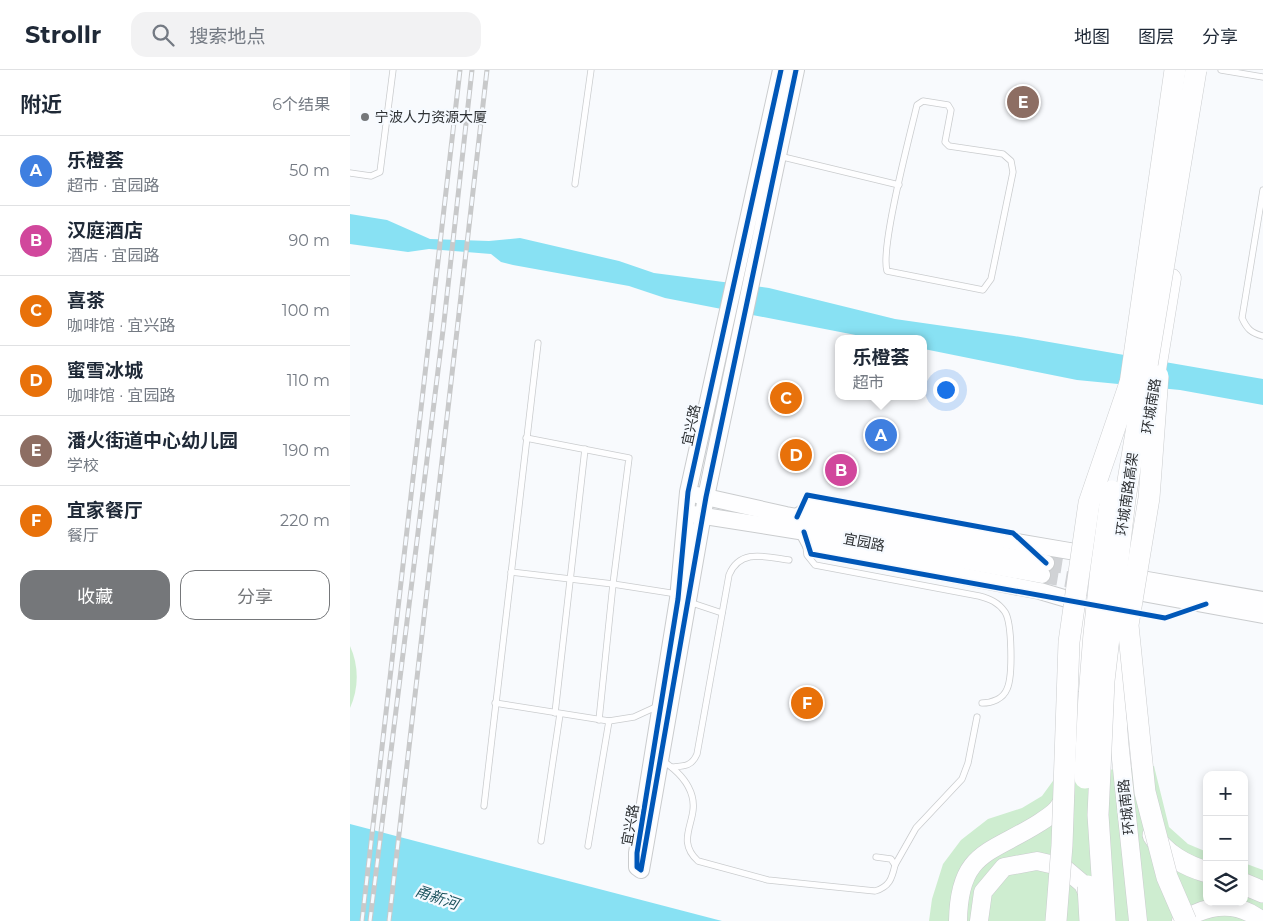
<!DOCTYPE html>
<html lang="zh">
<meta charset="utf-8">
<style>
body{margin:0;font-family:Montserrat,"Noto Sans SC",sans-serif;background:#f2f2f3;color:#1f2937}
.controls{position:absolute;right:15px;bottom:15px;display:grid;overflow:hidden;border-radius:10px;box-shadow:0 2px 8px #0003}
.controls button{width:45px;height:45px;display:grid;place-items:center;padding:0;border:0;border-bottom:1px solid #e0e1e3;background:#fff;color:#1f2937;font:25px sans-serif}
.you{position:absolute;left:595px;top:319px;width:18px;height:18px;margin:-12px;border:4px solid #fff;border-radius:50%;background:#1a73e8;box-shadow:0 0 0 8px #1a73e833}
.badge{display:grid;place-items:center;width:32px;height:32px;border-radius:50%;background:#75777a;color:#fff;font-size:16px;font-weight:700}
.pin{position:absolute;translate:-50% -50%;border:2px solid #fff;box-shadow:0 1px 5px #0006}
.popup{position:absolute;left:485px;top:265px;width:92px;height:65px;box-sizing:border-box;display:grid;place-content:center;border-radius:10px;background:#fff;filter:drop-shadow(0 1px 4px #0005);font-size:16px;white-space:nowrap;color:#747a83}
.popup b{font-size:19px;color:#1f2937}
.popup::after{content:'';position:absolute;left:50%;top:100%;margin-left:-10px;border:10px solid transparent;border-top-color:#fff}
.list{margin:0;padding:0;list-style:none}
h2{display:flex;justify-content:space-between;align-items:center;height:65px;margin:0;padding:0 20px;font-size:21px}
h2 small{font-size:16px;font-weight:400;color:#747a83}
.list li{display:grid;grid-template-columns:32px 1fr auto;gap:15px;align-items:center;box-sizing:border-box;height:70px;padding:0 20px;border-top:1px solid #e0e1e3}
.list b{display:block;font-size:19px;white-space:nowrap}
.list p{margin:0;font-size:16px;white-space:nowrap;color:#747a83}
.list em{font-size:16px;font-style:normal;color:#747a83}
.actions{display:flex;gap:10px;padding:15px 20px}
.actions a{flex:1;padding:11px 0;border:1px solid #75777a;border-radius:15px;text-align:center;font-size:18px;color:#75777a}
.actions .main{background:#75777a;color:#fff}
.icon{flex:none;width:28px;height:28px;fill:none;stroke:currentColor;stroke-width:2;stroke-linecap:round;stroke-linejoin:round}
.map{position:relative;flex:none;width:913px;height:851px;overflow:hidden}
header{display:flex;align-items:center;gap:30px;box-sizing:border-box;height:70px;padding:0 25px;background:#fff;border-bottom:1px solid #e0e1e3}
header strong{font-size:24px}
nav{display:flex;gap:28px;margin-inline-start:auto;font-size:18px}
.search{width:350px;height:45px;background:#f2f2f3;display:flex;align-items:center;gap:12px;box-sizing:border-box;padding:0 18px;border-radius:15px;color:#747a83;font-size:19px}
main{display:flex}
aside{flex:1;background:#fff}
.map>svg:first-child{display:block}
.green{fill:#ceedd0}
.water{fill:#88e1f3}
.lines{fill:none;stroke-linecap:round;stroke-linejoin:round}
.secondary-tunnel{stroke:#d0d2d5;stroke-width:16;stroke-dasharray:16 8;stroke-linecap:butt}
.lane-casing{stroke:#caccce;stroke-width:7}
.secondary-casing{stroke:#caccce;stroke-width:18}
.primary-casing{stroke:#caccce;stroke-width:19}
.highway-casing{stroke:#caccce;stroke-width:22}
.lane{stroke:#fefeff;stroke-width:5.5}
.secondary{stroke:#fefeff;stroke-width:16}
.primary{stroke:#fefeff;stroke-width:18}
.highway{stroke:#fefeff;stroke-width:21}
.rail-casing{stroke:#c8c9ca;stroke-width:5}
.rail{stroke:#f6faff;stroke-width:3;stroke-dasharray:9;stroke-linecap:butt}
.highway-bridge-casing{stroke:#caccce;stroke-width:22;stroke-linecap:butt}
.highway-bridge{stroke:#fefeff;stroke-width:21}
.cycleway-casing{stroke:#f6faff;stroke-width:8}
.cycleway{stroke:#0057b8;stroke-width:5}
.poi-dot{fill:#75777a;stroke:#f6faff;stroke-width:2}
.labels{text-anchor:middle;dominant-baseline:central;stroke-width:4.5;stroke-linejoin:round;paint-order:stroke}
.poi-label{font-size:14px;fill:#2e3134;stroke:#f6faff;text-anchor:start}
.street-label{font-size:14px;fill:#2e3134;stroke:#f6faff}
.water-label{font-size:15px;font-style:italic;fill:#1d535e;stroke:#f6faff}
</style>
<header>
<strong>Strollr</strong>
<div class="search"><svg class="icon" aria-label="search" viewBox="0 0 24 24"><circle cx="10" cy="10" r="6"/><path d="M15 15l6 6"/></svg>搜索地点</div>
<nav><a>地图</a><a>图层</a><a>分享</a></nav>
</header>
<main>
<aside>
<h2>附近<small>6个结果</small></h2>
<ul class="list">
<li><span class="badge" style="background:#3f7fe0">A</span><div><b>乐橙荟</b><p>超市 · 宜园路</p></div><em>50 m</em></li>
<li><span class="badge" style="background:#d1479c">B</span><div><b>汉庭酒店</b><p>酒店 · 宜园路</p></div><em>90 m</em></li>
<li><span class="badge" style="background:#e8710a">C</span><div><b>喜茶</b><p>咖啡馆 · 宜兴路</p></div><em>100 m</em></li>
<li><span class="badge" style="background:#e8710a">D</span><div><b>蜜雪冰城</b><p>咖啡馆 · 宜园路</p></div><em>110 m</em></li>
<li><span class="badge" style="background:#8d6e63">E</span><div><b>潘火街道中心幼儿园</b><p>学校</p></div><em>190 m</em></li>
<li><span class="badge" style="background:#e8710a">F</span><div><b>宜家餐厅</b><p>餐厅</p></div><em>220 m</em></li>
</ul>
<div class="actions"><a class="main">收藏</a><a>分享</a></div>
</aside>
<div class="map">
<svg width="913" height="851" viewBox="0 0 913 851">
<rect width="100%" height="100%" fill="#f8fafd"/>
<g class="green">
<path d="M 0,576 C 9,596 9,618 0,638 Z"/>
<polygon points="804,696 819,757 838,774 857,782 857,832 894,832 894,793 913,800 913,846 895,851 579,851 582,829 593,794 611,770 638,749 672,738 692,726 708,704"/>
</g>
<g class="water">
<polygon points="0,144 37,150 80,169 139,171 170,168 269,191 304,203 419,218 545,249 664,266 913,309 913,335 830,320 727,310 574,279 574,269 526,269 315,228 279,216 163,195 151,192 141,184 79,179 58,182 0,174"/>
<polygon points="0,754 372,851 0,851"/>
</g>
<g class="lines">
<g class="secondary-tunnel">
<polyline points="696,493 741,500"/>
<polyline points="692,505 740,513"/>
</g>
<defs>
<g id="lane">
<polyline points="871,0 913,7"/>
<path d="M 573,31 L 598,35 L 601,40 L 595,72 L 599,76 L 653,84 L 661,91 L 663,102 L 641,209 L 633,220 L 537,201 C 530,178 560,65 567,35 Z"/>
<polyline points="429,86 549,115"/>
<polyline points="0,103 21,106 30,102 43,0"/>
<polyline points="225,114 241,0"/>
<path d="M 913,120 L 892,248 C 897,259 901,263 913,266"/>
<polyline points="176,368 279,388 263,514 249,650"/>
<path d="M 456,477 L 457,485 L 465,495 L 629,526 C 640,529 648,532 655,542 C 662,553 663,606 657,619 C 653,629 642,633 632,633"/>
<polyline points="161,502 263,514 327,524"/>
<polyline points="339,532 372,543"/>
<polyline points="145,633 259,651 284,647 308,636"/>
<polyline points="205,643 235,379"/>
<path d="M 313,691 C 325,699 338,711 342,726 C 349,751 324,769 348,791 L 418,810 L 525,821 C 539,817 542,809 545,795 L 541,789 L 526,787"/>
<path d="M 322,697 C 335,696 342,696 347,684 L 379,505 C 390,478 416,487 439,490"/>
<polyline points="134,736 188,273"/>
<polyline points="191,771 210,644"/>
<polyline points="238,776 259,651"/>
<polyline points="545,795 566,758 612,709 618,693 627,647"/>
</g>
<g id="secondary">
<polyline points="431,0 338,422 328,529 287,783 287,797 291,800 356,427 446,0"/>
<polyline points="347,425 436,445 696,493"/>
<polyline points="342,444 474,465 692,505"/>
<polyline points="447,447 462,437 743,485"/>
<polyline points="454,462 462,477 690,521 734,534"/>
<polyline points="780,507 913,530"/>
<polyline points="776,520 913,545"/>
</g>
<g id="primary">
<polyline points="804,318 822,208"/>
<polyline points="781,461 794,383"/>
<polyline points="764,580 769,670 788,851"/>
<polyline points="732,613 731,581 736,535"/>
<path d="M 608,851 C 609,781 640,784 689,753 C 703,744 708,741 715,726"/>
<polyline points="629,851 633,822 654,797 687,791 713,797 733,814 741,831"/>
<path d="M 831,851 C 857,835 886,829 912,851"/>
</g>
<g id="highway">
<path d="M 803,765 C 814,784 836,796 857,802"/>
<polyline points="894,814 913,822"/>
</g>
</defs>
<use href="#lane" class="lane-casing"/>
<use href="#secondary" class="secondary-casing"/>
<use href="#primary" class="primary-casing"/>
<use href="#highway" class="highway-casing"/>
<use href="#lane" class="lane"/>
<use href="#secondary" class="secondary"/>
<use href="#primary" class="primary"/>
<use href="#highway" class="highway"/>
<defs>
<g id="rail">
<polyline points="12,851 110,0"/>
<polyline points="20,851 94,252 122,0"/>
<polyline points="39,851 137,0"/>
</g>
</defs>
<use href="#rail" class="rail-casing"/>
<use href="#rail" class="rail"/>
<defs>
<g id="highway-bridge">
<polyline points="808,306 799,428 778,555 795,722 817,807 836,851"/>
<polyline points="780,314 825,0"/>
<path d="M 735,708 C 738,612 747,516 762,421"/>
<polyline points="738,816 740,851"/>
<polyline points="706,851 712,775 719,572 739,433 780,313"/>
<polyline points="755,851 748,745 754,611 775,429 846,0"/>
</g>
</defs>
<use href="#highway-bridge" class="highway-bridge-casing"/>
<use href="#highway-bridge" class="highway-bridge"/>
<defs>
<g id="cycleway">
<polyline points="431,0 338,422 328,529 287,783 287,797 291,800 356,427 446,0"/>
<polyline points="447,447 457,425 663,463 696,493"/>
<polyline points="454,462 461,484 815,548 856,534"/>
</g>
</defs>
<use href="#cycleway" class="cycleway-casing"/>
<use href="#cycleway" class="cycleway"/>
</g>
<circle class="poi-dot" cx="15" cy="47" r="5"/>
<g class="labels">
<g class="poi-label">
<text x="25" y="47">宁波人力资源大厦</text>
</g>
<g class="street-label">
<text transform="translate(801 336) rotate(-81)">环城南路</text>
<text transform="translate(341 355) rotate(-78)">宜兴路</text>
<text transform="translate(777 424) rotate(-82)">环城南路高架</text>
<text transform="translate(514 472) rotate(11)">宜园路</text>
<text transform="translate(776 737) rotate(-96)">环城南路</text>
<text transform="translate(280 755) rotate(-80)">宜兴路</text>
</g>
<g class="water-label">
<text transform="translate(87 827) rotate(19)">甬新河</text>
</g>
</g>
</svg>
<div class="controls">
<button>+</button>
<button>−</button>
<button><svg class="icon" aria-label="layers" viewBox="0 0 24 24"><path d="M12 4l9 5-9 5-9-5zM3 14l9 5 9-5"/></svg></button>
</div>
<div class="you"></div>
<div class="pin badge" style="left:531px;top:365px;background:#3f7fe0">A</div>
<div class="popup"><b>乐橙荟</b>超市</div>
<div class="pin badge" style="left:491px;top:400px;background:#d1479c">B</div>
<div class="pin badge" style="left:436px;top:328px;background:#e8710a">C</div>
<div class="pin badge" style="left:446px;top:385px;background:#e8710a">D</div>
<div class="pin badge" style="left:673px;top:32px;background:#8d6e63">E</div>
<div class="pin badge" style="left:457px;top:633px;background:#e8710a">F</div>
</div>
</main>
